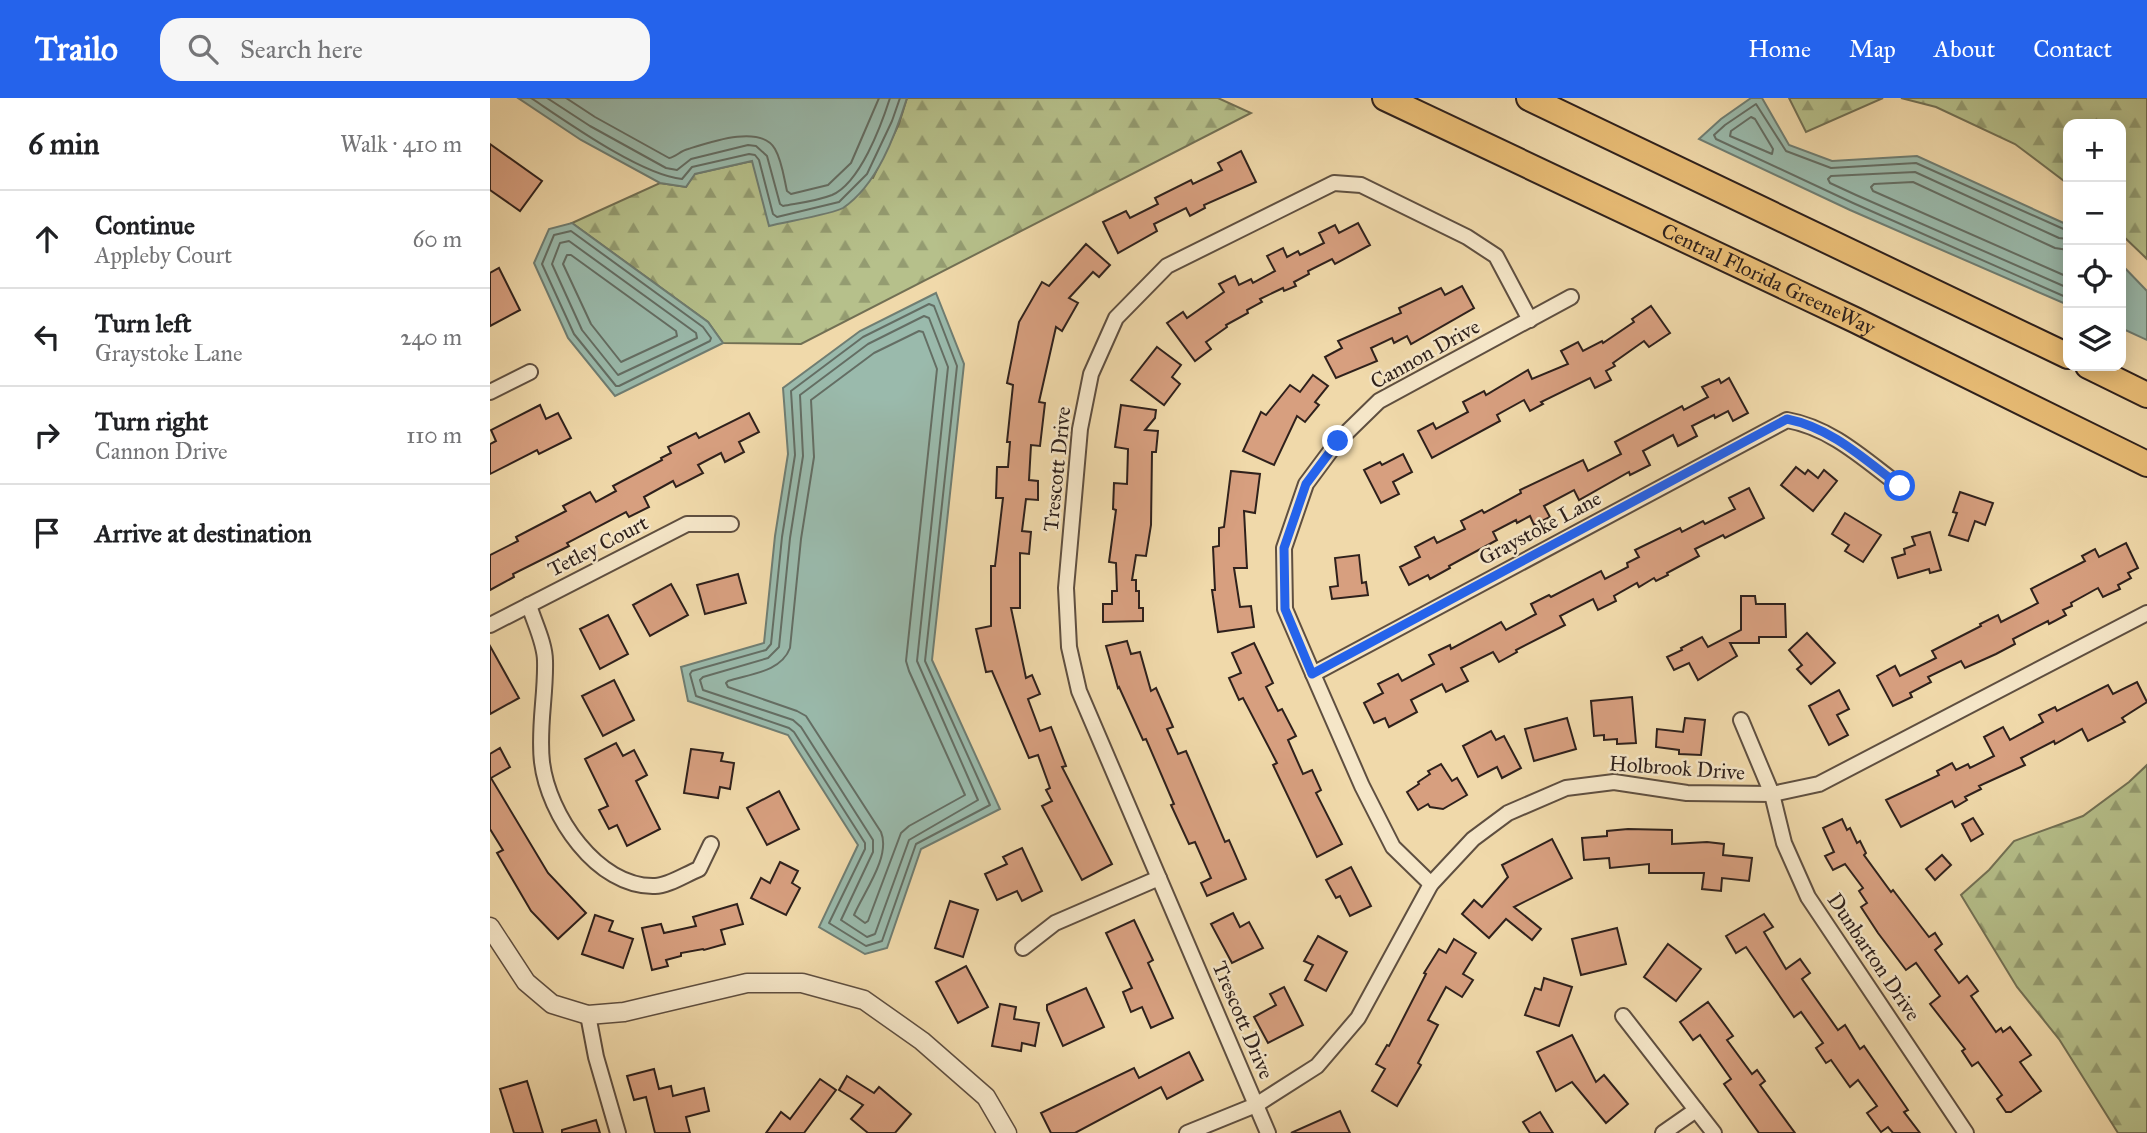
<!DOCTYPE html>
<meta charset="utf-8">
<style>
body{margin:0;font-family:"IM FELL Great Primer",serif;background:#f6f6f6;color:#202124}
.controls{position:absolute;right:21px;top:21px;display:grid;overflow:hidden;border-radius:14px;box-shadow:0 4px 18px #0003}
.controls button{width:63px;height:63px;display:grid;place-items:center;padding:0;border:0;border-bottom:2px solid #e0e0e0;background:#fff;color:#202124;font:35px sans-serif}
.stop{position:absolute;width:21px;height:21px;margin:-16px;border:5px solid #2563eb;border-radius:50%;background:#fff}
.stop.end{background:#2563eb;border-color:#fff;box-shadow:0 2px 7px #0008}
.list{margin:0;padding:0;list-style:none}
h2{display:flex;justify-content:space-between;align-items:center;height:91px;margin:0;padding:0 28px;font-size:30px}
h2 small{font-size:23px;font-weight:400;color:#757577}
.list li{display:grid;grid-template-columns:46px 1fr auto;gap:21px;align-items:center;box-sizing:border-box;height:98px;padding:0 28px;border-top:2px solid #e0e0e0}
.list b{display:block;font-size:26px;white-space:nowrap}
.list p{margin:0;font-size:23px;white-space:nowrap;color:#757577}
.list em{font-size:23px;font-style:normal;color:#757577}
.icon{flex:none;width:38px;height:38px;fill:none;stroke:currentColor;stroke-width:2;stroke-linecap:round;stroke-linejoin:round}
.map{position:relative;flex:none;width:1657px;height:1035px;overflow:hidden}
header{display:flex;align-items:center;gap:42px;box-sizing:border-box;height:98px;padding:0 35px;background:#2563eb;color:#fff}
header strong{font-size:33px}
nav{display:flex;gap:38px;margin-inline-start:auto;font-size:24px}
.search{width:490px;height:63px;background:#f6f6f6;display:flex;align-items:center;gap:18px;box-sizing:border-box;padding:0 24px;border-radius:21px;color:#757577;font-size:26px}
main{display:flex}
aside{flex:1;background:#fff}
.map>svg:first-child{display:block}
.forest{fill:url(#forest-firs);stroke:#727054;stroke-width:2}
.water{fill:#9abaac;stroke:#6f7d72;stroke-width:2}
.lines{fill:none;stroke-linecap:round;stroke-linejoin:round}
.shore{stroke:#646e64;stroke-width:2}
.building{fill:#d79f7f;stroke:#2f211c;stroke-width:2}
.minor-casing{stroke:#5f4f40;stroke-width:18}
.tertiary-casing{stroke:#5f4f40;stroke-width:21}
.motorway-casing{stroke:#2f211c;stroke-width:28}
.minor{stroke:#f5e6c8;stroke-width:14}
.tertiary{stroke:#f5e6c8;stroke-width:18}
.motorway{stroke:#e8bc75;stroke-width:24}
.route{stroke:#2563eb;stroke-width:9}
.labels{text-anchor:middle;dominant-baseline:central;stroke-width:5;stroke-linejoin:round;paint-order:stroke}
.street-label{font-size:21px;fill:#2f211c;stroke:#f5e6c8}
</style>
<header>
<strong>Trailo</strong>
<div class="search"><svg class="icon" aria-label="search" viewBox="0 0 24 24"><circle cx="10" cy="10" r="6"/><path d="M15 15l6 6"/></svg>Search here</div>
<nav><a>Home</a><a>Map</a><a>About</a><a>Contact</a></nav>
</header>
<main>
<aside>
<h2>6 min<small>Walk · 410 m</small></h2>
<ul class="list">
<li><svg class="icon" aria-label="ahead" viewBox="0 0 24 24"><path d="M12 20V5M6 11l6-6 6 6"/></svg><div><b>Continue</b><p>Appleby Court</p></div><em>60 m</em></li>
<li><svg class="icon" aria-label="left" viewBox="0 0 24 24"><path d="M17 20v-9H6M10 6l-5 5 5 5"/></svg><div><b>Turn left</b><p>Graystoke Lane</p></div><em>240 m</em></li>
<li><svg class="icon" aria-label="right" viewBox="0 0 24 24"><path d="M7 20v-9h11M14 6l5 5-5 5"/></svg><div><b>Turn right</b><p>Cannon Drive</p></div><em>110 m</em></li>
<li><svg class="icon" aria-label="arrive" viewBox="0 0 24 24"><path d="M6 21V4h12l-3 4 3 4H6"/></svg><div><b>Arrive at destination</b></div></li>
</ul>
</aside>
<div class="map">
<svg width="1657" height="1035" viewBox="0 0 1657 1035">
<defs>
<pattern id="forest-firs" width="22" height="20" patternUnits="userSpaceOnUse" patternTransform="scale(1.75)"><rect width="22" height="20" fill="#b6c08b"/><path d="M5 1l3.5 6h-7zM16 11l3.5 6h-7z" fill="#949c71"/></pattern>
</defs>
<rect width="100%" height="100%" fill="#f0d9aa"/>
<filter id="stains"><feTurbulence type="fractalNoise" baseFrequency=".00286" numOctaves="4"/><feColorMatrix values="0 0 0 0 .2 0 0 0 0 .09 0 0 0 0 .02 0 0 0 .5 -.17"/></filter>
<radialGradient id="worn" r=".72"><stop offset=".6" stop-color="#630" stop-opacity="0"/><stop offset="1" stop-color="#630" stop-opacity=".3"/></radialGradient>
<g class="forest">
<polygon points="417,0 728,0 761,15 311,246 233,245 218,224 82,125 170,85 196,89 204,76 262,63 383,80 409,26"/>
<polygon points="1299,0 1393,0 1316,34"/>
<polygon points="1411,0 1657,0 1657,161 1631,136 1631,26 1578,26 1578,86 1525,46 1446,9"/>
<polygon points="1657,667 1657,1035 1628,1035 1569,941 1527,889 1471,797 1499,772 1524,743 1593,718 1639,684"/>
</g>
<g class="water">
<path d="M 28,0 L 417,0 C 405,38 387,87 353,110 C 343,116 294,124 279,128 L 262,63 L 205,76 L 196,89 L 170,85 L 91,42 Z"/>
<polygon points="1261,0 1272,0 1299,47 1342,63 1427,58 1578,127 1578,207 1360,112 1209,41 1231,21"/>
<polygon points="82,125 218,224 233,245 125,298 78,240 44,165 59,131"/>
<polygon points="1631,166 1657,193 1657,242 1631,230"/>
<polygon points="446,195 474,266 442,562 510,711 431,751 397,850 375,856 329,829 368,747 298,637 198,603 191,569 274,545 285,438 298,356 293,290 370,233"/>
</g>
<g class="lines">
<g class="shore">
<path d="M 41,0 C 77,24 151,77 192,81 L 202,69 L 259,56 L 265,57 L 269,62 L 283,116 L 287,119 L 349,104 L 377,76 L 402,23 L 410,0"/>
<path d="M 57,0 L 100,28 L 176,70 L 187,72 L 201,61 L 258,47 L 266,48 L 277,58 L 290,106 L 293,108 C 309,105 327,103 342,97 C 370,85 391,28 400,0"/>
<path d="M 76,0 L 105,19 L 179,60 C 186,59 190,53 198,51 C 220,44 271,26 285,51 C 292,63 294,80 297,93 L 301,96 L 338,87 L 361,65 L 389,0"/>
<polygon points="1261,19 1265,21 1283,51 1282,56 1240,38 1241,33"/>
<polygon points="81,133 213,229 221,240 220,243 129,288 126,288 84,236 52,166 64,137"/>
<polyline points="1578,133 1426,65 1341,70 1296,53 1266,6 1235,27 1224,37 1226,41 1363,105 1578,200"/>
<polyline points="1578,141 1569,140 1425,74 1341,78 1338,81 1340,85 1366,97 1578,190"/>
<polygon points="79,143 206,235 207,240 128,277 92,232 62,166 70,145"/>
<polyline points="1578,152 1565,150 1423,84 1384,86 1381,89 1383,93 1578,179"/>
<polygon points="77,157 81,157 186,233 187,238 131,264 101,226 73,166"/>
<polygon points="439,206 444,208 467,268 435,563 500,707 426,746 392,843 376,848 339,825 375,751 375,745 304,634 299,630 206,598 200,576 202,573 276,552 281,546 292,439 305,357 301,293 373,239"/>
<polygon points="434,218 439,220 458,269 427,563 488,702 419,742 385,836 377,839 351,822 383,754 383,742 311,629 303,622 213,592 210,582 213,579 278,560 289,549 300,440 313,358 310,297 378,246"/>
<path d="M 429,233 L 433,234 L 447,271 L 416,563 L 419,573 L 475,697 L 419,728 L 411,735 L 378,823 L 375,825 L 364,817 C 374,794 401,758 391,734 L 316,618 L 307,613 L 238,589 L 236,585 L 238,583 C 260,576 291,574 300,550 L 311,441 L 324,359 L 321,302 L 384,255 Z"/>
</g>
</g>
<g class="building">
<polygon points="0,46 52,83 30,113 0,92"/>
<polygon points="751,53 766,84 714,107 715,110 700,118 696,110 664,126 667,133 628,155 613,124 636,113 640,120 668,106 665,100 701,82 703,86 732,72 728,65"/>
<polygon points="868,125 880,147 845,166 842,161 818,173 819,176 804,184 806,188 794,193 793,190 770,201 772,204 757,212 758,215 736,227 737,229 716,244 721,251 705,263 677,225 693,214 697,220 734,194 729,186 745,178 749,187 761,181 763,185 785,173 777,158 793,150 797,159 808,153 810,157 834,145 829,135 845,127 849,135"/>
<polygon points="596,146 620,167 609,179 603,174 579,200 588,205 572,233 566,229 549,304 555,305 550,348 541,347 539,382 548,383 548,402 536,401 532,433 541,434 539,456 530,455 530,510 521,510 536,580 542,577 550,596 538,601 550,633 561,629 576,668 572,669 622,766 592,782 552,708 562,703 556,692 560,690 548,657 539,660 502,573 496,574 486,531 501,528 501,468 505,468 513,400 506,400 507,369 518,369 520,344 517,344 523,287 517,285 529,224 552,184 559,188"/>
<polygon points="9,170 30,212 0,228 0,175"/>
<polygon points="972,188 984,210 921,246 917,238 904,245 902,240 881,250 887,263 846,280 835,259 852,250 848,243 911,215 909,210 951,190 955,197"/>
<polygon points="1161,208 1180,235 1159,249 1154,243 1123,265 1125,268 1116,273 1121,282 1105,290 1100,280 1051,304 1053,306 1040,313 1034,302 1007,317 1010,323 942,360 928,333 943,325 946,331 978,314 973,304 994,293 996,297 1038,272 1042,281 1078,266 1071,253 1088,244 1093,253 1112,243 1113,245 1144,224 1142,221"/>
<polygon points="667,249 691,267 682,279 690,286 674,307 641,282"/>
<polygon points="823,277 838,288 825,304 829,307 815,324 807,318 784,367 753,353 771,314 776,317 800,287 810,294"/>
<polygon points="1239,280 1258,315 1243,323 1238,313 1225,320 1224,317 1202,328 1207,338 1188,348 1183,337 1153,353 1160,367 1140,377 1139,374 1089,402 1084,392 1054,408 1060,419 1044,427 1040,418 1027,425 1026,422 1003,434 1007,442 959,468 960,470 940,481 938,477 919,487 910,469 930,459 925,449 944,439 947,445 975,431 971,423 992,412 994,415 1031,395 1030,392 1093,362 1098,373 1131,356 1125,344 1192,308 1194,312 1218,299 1212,289 1229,281 1231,285"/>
<polygon points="50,307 56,321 68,315 81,340 49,356 47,352 0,376 0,346 6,343 1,332"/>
<polygon points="631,307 666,312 665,320 655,332 668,333 666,354 662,354 661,427 656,458 646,457 642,482 646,482 646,493 649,493 649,510 653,510 653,523 613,524 613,506 622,506 622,493 627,493 626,465 619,464 626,412 623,411 624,385 637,386 638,351 625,349"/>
<polygon points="259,315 269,334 249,344 254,354 235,364 231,355 208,367 213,375 186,389 183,383 154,399 159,409 139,419 136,414 77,445 79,448 23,476 24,479 0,492 0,457 28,443 26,439 76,413 73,408 100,394 106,404 126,393 123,388 172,362 171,360 181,355 178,349 206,335 209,340"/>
<polygon points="913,356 922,374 903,384 909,396 891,405 874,372 890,364 892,367"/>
<polygon points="1306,369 1315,376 1318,372 1328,380 1334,372 1347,383 1323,413 1291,387"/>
<polygon points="741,373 770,376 765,415 754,413 757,470 744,470 750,509 761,508 764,529 728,534 722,492 725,492 723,449 729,448 729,430 734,429"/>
<polygon points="1259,390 1274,420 1235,440 1233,437 1205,451 1209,458 1177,475 1178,477 1166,483 1164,480 1149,489 1147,485 1124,498 1126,503 1108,512 1103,501 1070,518 1075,527 1026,552 1027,554 1009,564 1003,554 971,570 978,583 956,594 952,586 921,602 927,614 899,629 895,620 884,625 874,605 893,595 888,586 908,576 912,583 944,566 939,557 960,547 961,551 1011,524 1016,532 1046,516 1041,506 1059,497 1061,499 1111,473 1115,481 1138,469 1137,465 1149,459 1145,452 1190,430 1192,434 1213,423 1215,426 1245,411 1239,400"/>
<polygon points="1470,394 1503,405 1495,427 1485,423 1478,443 1459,437 1467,415 1463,414"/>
<polygon points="1355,415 1391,437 1373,464 1355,453 1359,447 1342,436"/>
<polygon points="1440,434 1451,472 1440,475 1439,471 1408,480 1402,460 1415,456 1414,451 1425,447 1422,439"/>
<polygon points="1636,445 1648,470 1638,475 1641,480 1628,487 1630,491 1613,499 1608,490 1581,505 1582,508 1573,512 1576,517 1559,526 1558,523 1523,541 1525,546 1506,556 1475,570 1471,563 1438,579 1441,584 1420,595 1422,599 1403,608 1387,578 1405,568 1410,578 1446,560 1442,553 1491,528 1490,526 1508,517 1511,524 1548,505 1541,491 1595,463 1592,458 1605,451 1609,459"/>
<polygon points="869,457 872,485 876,484 878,497 842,501 840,489 848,488 845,460"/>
<polygon points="248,476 256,505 215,516 207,487"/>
<polygon points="181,486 198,517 160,538 143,507"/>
<polygon points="1251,498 1265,498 1266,506 1295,506 1296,539 1269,539 1269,545 1240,545 1247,558 1208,582 1199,565 1184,572 1177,559 1192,552 1191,550 1212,539 1218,549 1251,532"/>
<polygon points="118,517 138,556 110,571 90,531"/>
<polygon points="1317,535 1345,565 1321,586 1307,571 1312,567 1299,552"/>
<polygon points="637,543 641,556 650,554 661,593 666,590 683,629 677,631 688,656 696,653 735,744 739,742 756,781 717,798 711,785 721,780 705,744 699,746 681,707 684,706 656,641 653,642 629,589 628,590 616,548"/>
<polygon points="764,545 783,585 776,589 788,613 792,611 806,638 798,642 813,676 822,672 831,692 826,695 852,746 827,759 783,667 787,665 753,600 749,602 739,580 751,575 742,555"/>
<polygon points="0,548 29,600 0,616"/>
<polygon points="124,582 144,622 113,638 92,598"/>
<polygon points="1647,584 1657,604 1632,620 1635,624 1598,643 1592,631 1565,646 1564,643 1531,660 1535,667 1489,688 1491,691 1475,699 1477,702 1465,709 1462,703 1411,729 1396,702 1449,677 1447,673 1462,665 1466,672 1478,666 1480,670 1504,658 1494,639 1513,629 1520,642 1553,624 1549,617 1565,609 1567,613 1618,587 1623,596"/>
<polygon points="1349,592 1359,611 1347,617 1358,637 1339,647 1319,608"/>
<polygon points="1142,599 1146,645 1127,646 1127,641 1114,642 1114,637 1104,638 1101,603"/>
<polygon points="1077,620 1086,651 1044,663 1035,631"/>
<polygon points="1195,620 1215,622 1211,657 1189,656 1189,652 1166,649 1167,631 1193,634"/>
<polygon points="1001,633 1006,642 1014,638 1031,670 1012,680 1007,669 988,679 973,648"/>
<polygon points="126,645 133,658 144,652 157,677 146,683 170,731 137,748 127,727 119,731 109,712 118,708 95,661"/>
<polygon points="10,650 20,669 1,680 58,775 96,815 68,841 41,813 7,755 13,752 0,731 0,656"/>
<polygon points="201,651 233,655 231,663 244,665 240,691 230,689 228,700 194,695"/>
<polygon points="951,666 962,683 967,680 977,697 953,711 940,709 938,706 928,712 917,694 929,686 928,684 940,676 938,673"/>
<polygon points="289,693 309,731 277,747 257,710"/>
<polygon points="1483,720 1493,736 1481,743 1472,726"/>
<polygon points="1352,721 1357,732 1360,730 1367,745 1370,743 1376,755 1374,757 1401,794 1403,792 1439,839 1445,835 1452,846 1445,852 1469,885 1477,878 1488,893 1481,898 1506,934 1511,930 1513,934 1520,929 1541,957 1530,964 1551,993 1521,1014 1516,1014 1507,1001 1512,997 1488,964 1482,968 1472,953 1475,951 1440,906 1450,898 1426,865 1416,872 1388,835 1371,809 1377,805 1369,793 1373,790 1355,766 1343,772 1335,758 1344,754 1333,730"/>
<polygon points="1138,731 1182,732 1182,746 1217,744 1234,746 1233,757 1262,760 1259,783 1232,780 1231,793 1212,791 1214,775 1159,775 1159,766 1120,770 1119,760 1094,762 1092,740 1117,738 1117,733"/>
<polygon points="1062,741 1082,780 1024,809 1051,831 1042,842 1016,821 999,840 972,816 984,802 992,809 1018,779 1012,767"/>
<polygon points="532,750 552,793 532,803 527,793 507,802 495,776 517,766 513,759"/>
<polygon points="1452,757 1461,767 1445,782 1436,771"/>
<polygon points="290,764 308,773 302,785 310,790 296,817 261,800 271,780 280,785"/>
<polygon points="861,769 881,808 860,818 850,798 846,800 836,782"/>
<polygon points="460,803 488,812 473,859 445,850"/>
<polygon points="247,806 253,826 231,832 235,846 214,852 213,851 191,855 191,858 176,862 178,868 162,872 152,830 171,826 174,835 206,828 203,819"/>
<polygon points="743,815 750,829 759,824 773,850 742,865 721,826"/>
<polygon points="1274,816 1283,829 1274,834 1296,871 1310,861 1320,875 1312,881 1348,932 1355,927 1370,951 1374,948 1418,1012 1414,1014 1430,1035 1403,1035 1398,1029 1391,1034 1377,1015 1387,1008 1368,982 1360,989 1341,962 1336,965 1326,950 1333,945 1311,914 1304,919 1256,849 1246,855 1236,838"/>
<polygon points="105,817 123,823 119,833 143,841 133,870 92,856"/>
<polygon points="644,822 663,862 658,865 683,920 661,930 652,909 641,914 633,894 642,890 616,835"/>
<polygon points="1127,830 1136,866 1091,877 1082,841"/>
<polygon points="828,838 857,854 836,893 815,882 823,867 814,863"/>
<polygon points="964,841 986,855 973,876 983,882 972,899 956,889 938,922 948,927 928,965 931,967 907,1008 882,993 895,971 886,966 897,947 899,948 936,876 934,875 949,851 956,855"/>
<polygon points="1178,846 1211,871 1186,903 1154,879"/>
<polygon points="476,868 498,909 468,925 446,884"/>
<polygon points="1054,880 1082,889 1069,928 1035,917 1045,890 1051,892"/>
<polygon points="794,889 813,927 778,945 764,919 786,907 780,896"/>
<polygon points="596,890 614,929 573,948 557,912 557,907"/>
<polygon points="1218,904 1243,938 1237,942 1262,976 1267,972 1275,983 1270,987 1305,1035 1269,1035 1234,986 1241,981 1210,937 1203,942 1190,924"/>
<polygon points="510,906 526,909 524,921 549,925 545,948 532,945 531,953 502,948"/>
<polygon points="1082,937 1106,984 1114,977 1138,1006 1116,1025 1082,984 1066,993 1047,954"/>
<polygon points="699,954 713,982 677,1001 671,989 585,1035 561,1035 551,1015 644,970 649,980"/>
<polygon points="164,971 169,991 181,988 183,998 214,990 219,1013 196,1019 200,1035 165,1035 156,999 144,1002 137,978"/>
<polygon points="357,978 384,995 389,989 421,1016 405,1035 378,1035 361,1021 373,1007 349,992"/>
<polygon points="330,981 346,992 314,1035 276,1035 291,1014 300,1021"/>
<polygon points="37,983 53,1035 24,1035 10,991"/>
<polygon points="850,1013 860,1035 801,1035"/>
<polygon points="1050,1014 1063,1035 1040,1035 1033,1024"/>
<polygon points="106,1022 110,1035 72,1035 72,1032"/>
</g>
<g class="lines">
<defs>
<g id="minor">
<polyline points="0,294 40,274"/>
<path d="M 39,507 C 44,524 55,545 55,563 C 56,597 48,630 52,664 C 58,716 107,790 165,788 C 178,788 196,776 209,771 L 221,746"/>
<polyline points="0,527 197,426 241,426"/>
<path d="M 823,576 L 1297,322 C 1342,330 1375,362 1410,388"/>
<polyline points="1251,622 1282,696 1294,745 1318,799 1476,1035"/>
<polyline points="941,786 903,749 872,688 823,576 795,511 794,450 816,386 848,343 889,303 1081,199"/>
<polyline points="533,850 565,825 669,780"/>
<polyline points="98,917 106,959 128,1035"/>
<polyline points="1133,918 1224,1035"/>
<polyline points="697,1035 766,1007 827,968 868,920 941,786 983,741 1018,715 1076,690 1124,684 1197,695 1282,696 1329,686 1657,515"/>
<polyline points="778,1035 589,593 579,549 576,490 590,331 601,276 626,220 677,168 844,85 871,87 977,139 1006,158 1040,222"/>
<polyline points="1173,1035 1206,1012"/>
</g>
<polyline id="tertiary" points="0,829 36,884 62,906 98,917 134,914 257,885 312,885 374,902 432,943 496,999 517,1035"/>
<g id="motorway">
<path id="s1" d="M 895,0 L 1365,222 L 1657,366"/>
<polyline points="1039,0 1578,258"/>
<polyline points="1598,268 1657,297"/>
</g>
</defs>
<use href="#minor" class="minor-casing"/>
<use href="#tertiary" class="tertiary-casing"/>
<use href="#motorway" class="motorway-casing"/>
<use href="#minor" class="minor"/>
<use href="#tertiary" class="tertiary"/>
<use href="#motorway" class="motorway"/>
</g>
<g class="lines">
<path class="route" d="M 848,343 L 816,386 L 794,450 L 795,511 L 822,576 L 1297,321 C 1342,330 1375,362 1410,388"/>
</g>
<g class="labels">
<g class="street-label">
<text stroke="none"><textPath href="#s1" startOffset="424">Central Florida GreeneWay</textPath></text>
<text transform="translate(935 256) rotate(-29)">Cannon Drive</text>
<text transform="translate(567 371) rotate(-84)">Trescott Drive</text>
<text transform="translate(1050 430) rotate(-28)">Graystoke Lane</text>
<text transform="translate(108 448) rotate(-27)">Tetley Court</text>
<text transform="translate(1187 670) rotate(4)">Holbrook Drive</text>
<text transform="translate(1384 859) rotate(56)">Dunbarton Drive</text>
<text transform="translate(753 922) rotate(67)">Trescott Drive</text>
</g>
</g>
<rect width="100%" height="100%" filter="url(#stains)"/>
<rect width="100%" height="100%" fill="url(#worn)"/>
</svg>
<div class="controls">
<button>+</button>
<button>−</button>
<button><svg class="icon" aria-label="locate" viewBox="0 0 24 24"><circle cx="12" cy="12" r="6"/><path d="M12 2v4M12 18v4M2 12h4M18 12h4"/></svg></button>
<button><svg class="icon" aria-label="layers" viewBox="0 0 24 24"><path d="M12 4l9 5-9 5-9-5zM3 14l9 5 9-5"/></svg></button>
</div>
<div class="stop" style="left:1410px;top:388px"></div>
<div class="stop end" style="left:848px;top:343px"></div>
</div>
</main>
